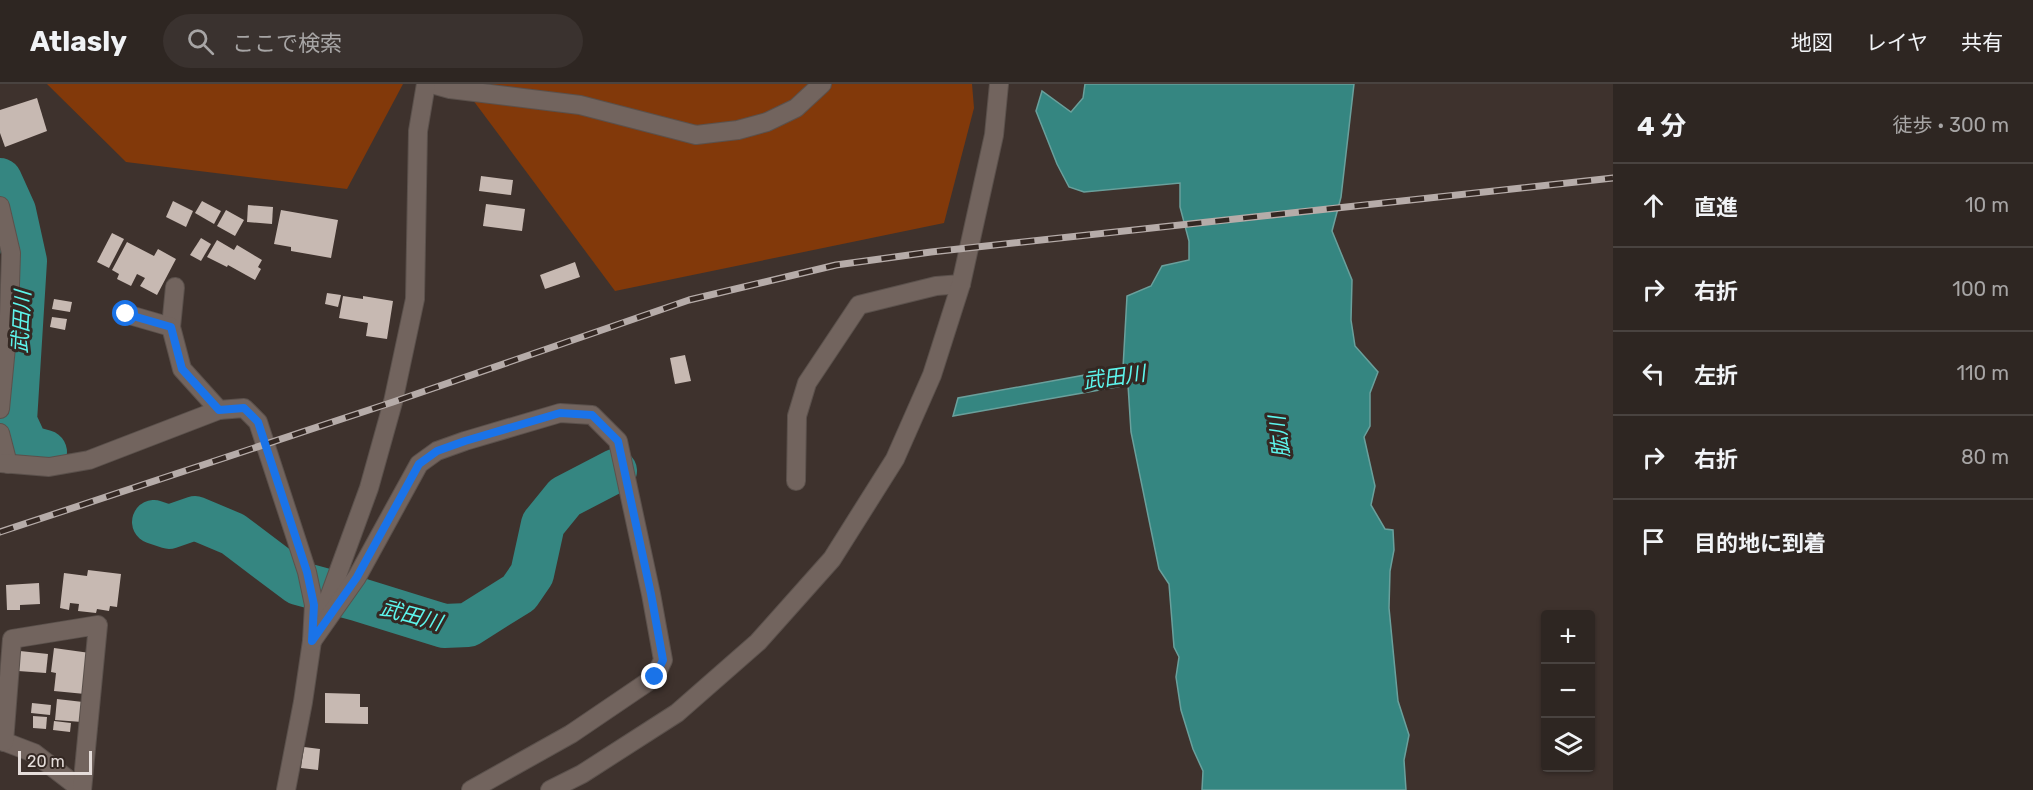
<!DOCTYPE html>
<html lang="ja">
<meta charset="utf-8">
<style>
body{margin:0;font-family:Rubik,"Noto Sans JP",sans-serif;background:#3a322f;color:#f1f3f6}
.controls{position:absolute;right:18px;bottom:18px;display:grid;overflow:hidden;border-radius:6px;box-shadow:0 2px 4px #0004}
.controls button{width:54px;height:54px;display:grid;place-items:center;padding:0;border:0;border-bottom:2px solid #494340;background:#2e2622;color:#f1f3f6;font:30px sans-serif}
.scale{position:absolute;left:18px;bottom:15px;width:74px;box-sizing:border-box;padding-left:6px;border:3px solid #e5ddda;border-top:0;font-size:16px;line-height:21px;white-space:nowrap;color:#e5ddda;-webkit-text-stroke:4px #342823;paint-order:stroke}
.stop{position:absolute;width:18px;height:18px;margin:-14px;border:4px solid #1a73e8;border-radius:50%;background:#fff}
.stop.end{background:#1a73e8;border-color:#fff;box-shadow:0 2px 6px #0008}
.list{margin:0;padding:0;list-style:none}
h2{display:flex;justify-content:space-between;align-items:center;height:78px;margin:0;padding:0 24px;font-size:26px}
h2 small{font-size:20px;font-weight:400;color:#a7a5a5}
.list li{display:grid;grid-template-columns:39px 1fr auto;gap:18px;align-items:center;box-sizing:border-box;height:84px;padding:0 24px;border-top:2px solid #494340}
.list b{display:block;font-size:22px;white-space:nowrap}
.list em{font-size:20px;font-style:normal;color:#a7a5a5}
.icon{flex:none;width:33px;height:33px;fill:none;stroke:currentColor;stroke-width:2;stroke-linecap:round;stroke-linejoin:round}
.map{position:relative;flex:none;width:1613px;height:706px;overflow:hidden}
header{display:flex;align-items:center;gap:36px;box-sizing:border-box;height:84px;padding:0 30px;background:#2e2622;border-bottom:2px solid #494340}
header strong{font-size:28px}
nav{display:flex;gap:33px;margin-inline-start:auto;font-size:21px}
.search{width:420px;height:54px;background:#3a322f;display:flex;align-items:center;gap:15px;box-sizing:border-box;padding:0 21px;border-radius:33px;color:#a7a5a5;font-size:22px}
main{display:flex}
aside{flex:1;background:#2e2622}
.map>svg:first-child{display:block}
.green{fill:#82390a}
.water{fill:#358681;stroke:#6aa09c;stroke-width:1.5}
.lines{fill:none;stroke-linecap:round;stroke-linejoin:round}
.river{stroke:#358681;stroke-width:44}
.building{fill:#c7b9b2}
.minor-casing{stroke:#5b514c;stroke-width:20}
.minor{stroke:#72645e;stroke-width:18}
.rail-casing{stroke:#b6aca9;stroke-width:7}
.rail{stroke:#342823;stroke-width:4.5;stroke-dasharray:14;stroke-linecap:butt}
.route{stroke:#1a73e8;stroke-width:8}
.labels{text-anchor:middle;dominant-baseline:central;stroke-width:6;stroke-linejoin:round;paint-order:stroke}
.water-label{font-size:21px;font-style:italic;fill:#5df5ec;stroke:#342823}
</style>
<header>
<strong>Atlasly</strong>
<div class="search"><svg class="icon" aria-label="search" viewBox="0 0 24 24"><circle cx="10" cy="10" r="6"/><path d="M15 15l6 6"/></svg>ここで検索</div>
<nav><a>地図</a><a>レイヤ</a><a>共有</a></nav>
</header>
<main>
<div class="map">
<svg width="1613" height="706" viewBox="0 0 1613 706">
<rect width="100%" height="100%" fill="#3e322d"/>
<g class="green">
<polygon points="47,0 403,0 347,105 126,78"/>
<polygon points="461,0 972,0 974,24 944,139 615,207"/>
</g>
<polygon class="water" points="1085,0 1354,0 1341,113 1332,147 1352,196 1351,236 1355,262 1378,288 1370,309 1370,342 1364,353 1375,402 1371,421 1385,445 1393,446 1394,466 1390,487 1389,524 1398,617 1409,651 1404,676 1406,706 1202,706 1203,687 1193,665 1181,626 1176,593 1179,573 1174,563 1169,500 1159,485 1131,348 1128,301 953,332 958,314 1123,284 1127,212 1151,202 1162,182 1189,176 1189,157 1180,123 1180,99 1084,108 1069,103 1057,80 1036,27 1042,7 1071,28 1083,14"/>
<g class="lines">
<g class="river">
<polyline points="0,96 14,127 25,177 15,337 27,363 45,368"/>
<polyline points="154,438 169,443 195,434 233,450 298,499 357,515 444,542 468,541 519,509 532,490 543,440 565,413 615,387"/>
</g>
</g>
<g class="building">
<polygon points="37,14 47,47 5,63 0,49 0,26"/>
<polygon points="481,92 513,96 511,111 479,107"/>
<polygon points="173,117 193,127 186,143 166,133"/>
<polygon points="202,117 221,127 214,140 195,129"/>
<polygon points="486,120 525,125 522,147 483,142"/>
<polygon points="248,121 273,123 272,140 247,138"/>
<polygon points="226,126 244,136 235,152 217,142"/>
<polygon points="281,126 338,136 331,174 291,167 291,163 274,160"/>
<polygon points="112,149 124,155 109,184 97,178"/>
<polygon points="201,154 211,160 201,177 190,171"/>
<polygon points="217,156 234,166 237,161 262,176 258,183 261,185 255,196 228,181 227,183 207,173"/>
<polygon points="127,158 154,172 158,165 176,175 157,211 140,202 145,194 137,190 131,202 117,195 119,190 112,186"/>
<polygon points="575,178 580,193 545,205 540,191"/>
<polygon points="327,209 341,211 338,223 325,220"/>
<polygon points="343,212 363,215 363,212 393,217 387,255 366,252 368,239 339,234"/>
<polygon points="54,215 72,218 70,228 52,225"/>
<polygon points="52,233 67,235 65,246 50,243"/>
<polygon points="685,271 691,297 675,300 670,274"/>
<polygon points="88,486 121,490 117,523 110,522 109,527 97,525 96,529 78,527 79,520 70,519 69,526 60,524 64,489 87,492"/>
<polygon points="39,499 40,520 20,521 20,526 7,526 6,501"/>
<polygon points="54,564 90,569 85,610 54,607 56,589 51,588"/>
<polygon points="20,567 48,570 46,589 18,587"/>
<polygon points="325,609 360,610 360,623 368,623 368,640 325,639"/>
<polygon points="57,615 83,618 82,638 55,636"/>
<polygon points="32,619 51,621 50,631 31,629"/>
<polygon points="33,632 47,633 46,645 33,644"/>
<polygon points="54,637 71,639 70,648 53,646"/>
<polygon points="304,663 320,665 318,686 301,684"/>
</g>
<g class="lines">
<defs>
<g id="minor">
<polyline points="432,0 450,5 580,21 696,51 738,46 767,38 796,24 822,0"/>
<polyline points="0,122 11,169 9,232 0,325"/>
<polyline points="175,203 171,243 182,285 219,326"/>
<polyline points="126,230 171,243"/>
<polyline points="0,349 8,380"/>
<polyline points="0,379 49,383 89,376 219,326 244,324 258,338 307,488 314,521 312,557 303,618 286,706"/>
<polyline points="796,397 797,332 807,299 859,221 936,202 961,200"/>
<polyline points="323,530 369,404 393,318 415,215 418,47 426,0"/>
<polyline points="312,557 357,493 419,380 437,367 465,357 560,329 592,331 618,357 651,510 663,576 655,593 571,650 471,706"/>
<polyline points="0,656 34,669 82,706"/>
<polyline points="4,658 12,555 98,541 82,706"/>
<polyline points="550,706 582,690 677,629 758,558 832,475 895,375 932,291 961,200 994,51 999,0"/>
</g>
</defs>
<use href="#minor" class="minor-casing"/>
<use href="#minor" class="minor"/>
<defs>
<polyline id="rail" points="0,448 393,318 689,216 836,181 931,168 1613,94"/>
</defs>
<use href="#rail" class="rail-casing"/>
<use href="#rail" class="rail"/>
</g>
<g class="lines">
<polyline class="route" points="126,230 171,243 182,285 219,326 244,324 258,338 307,488 314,521 312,557 357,493 419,380 437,367 465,357 560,329 592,331 618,357 651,510 663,576 655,593"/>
</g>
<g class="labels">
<g class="water-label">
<text transform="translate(21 238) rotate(-87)">武田川</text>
<text transform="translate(1114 293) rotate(-8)">武田川</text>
<text transform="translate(1279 353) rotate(-97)">肱川</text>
<text transform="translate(411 531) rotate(15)">武田川</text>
</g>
</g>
</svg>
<div class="controls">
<button>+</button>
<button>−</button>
<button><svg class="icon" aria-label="layers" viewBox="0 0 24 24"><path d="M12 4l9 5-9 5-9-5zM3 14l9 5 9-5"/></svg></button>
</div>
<div class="scale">20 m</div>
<div class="stop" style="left:126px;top:230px"></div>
<div class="stop end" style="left:655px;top:593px"></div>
</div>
<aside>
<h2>4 分<small>徒歩 · 300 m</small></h2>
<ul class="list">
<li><svg class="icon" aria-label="ahead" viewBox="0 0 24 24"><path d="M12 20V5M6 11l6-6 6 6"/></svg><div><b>直進</b></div><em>10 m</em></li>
<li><svg class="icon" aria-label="right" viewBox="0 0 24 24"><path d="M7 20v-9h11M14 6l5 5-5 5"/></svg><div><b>右折</b></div><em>100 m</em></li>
<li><svg class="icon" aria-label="left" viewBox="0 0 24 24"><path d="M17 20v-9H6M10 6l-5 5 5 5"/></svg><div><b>左折</b></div><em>110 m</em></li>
<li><svg class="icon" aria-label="right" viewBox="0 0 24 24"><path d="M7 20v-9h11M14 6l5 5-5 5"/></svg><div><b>右折</b></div><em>80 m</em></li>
<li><svg class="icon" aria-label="arrive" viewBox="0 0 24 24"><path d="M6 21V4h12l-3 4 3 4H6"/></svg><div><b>目的地に到着</b></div></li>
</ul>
</aside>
</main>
